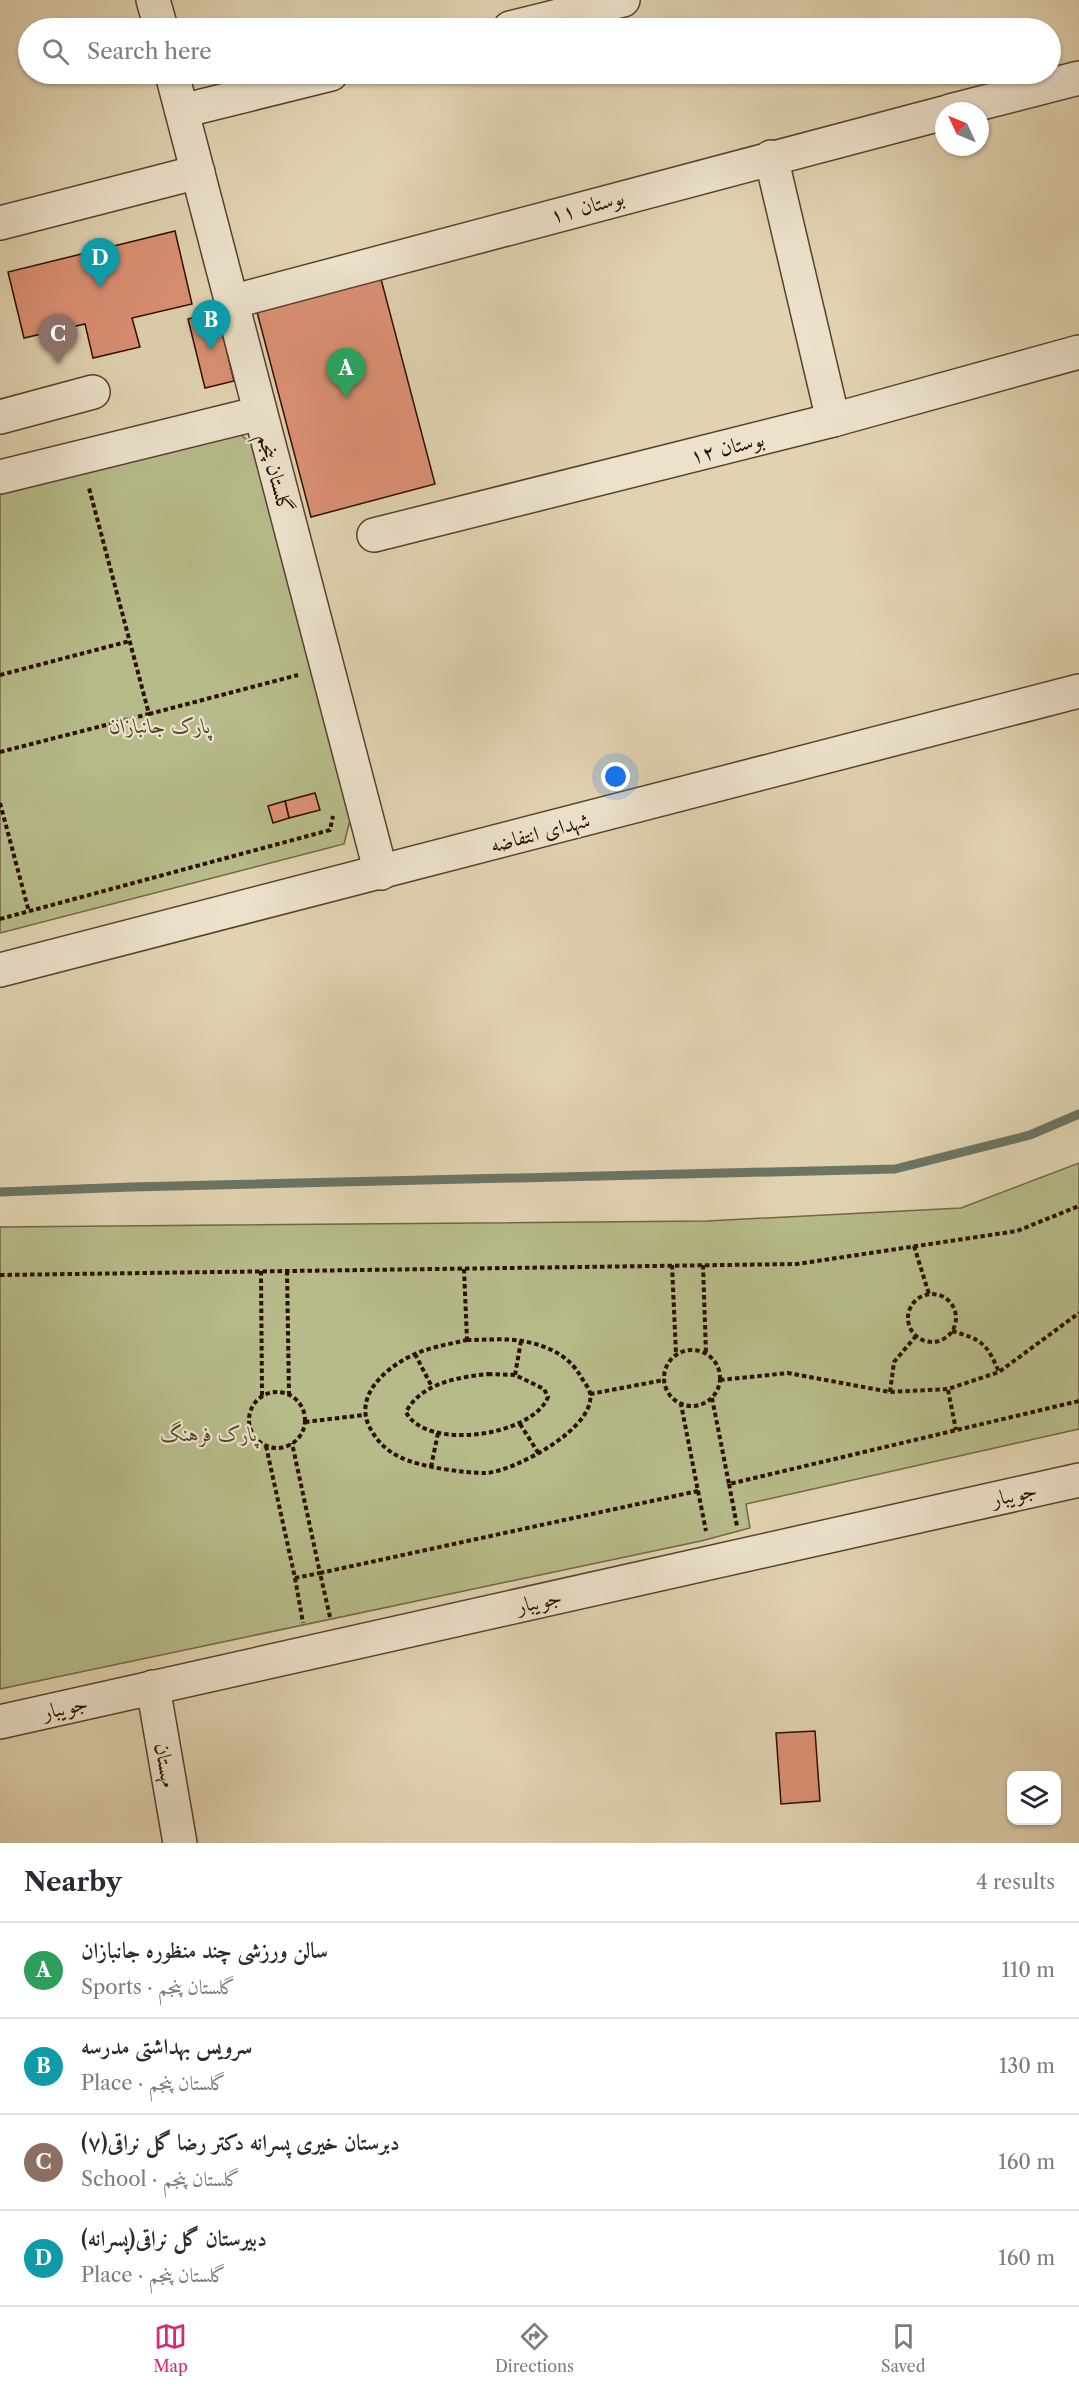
<!DOCTYPE html>
<meta charset="utf-8">
<style>
body{margin:0;font-family:"Libre Caslon Text",Amiri,serif;background:#f7f7f7;color:#2b2b33}
.controls{position:absolute;right:18px;bottom:18px;display:grid;overflow:hidden;border-radius:12px;box-shadow:0 2px 4px #0004}
.controls button{width:54px;height:54px;display:grid;place-items:center;padding:0;border:0;border-bottom:2px solid #e1e1e2;background:#fff;color:#2b2b33;font:30px sans-serif}
.compass{position:absolute;left:935px;top:102px;width:54px;height:54px;border-radius:50%;background:#fff;box-shadow:0 2px 4px #0004;rotate:314deg}
.you{position:absolute;left:616px;top:777px;width:21px;height:21px;margin:-15px;border:4px solid #fff;border-radius:50%;background:#1a73e8;box-shadow:0 0 0 9px #1a73e833}
.badge{display:grid;place-items:center;width:39px;height:39px;border-radius:50%;background:#db2777;color:#fff;font-size:20px;font-weight:700}
.pin{position:absolute;translate:-50% -50px;filter:drop-shadow(0 2px 3px #0008)}
.pin::after{content:'';position:absolute;top:32px;width:21px;height:18px;background:inherit;clip-path:polygon(0 0,100% 0,50% 100%)}
.list{margin:0;padding:0;list-style:none}
h2{display:flex;justify-content:space-between;align-items:center;height:78px;margin:0;padding:0 24px;font-size:26px}
h2 small{font-size:20px;font-weight:400;color:#7c7c81}
.list li{display:grid;grid-template-columns:39px 1fr auto;gap:18px;align-items:center;box-sizing:border-box;height:96px;padding:0 24px;border-top:2px solid #e1e1e2}
.list b{display:block;font-size:22px;white-space:nowrap}
.list p{margin:0;font-size:20px;white-space:nowrap;color:#7c7c81}
.list em{font-size:20px;font-style:normal;color:#7c7c81}
.icon{flex:none;width:33px;height:33px;fill:none;stroke:currentColor;stroke-width:2;stroke-linecap:round;stroke-linejoin:round}
.map{position:relative;flex:none;width:1079px;height:1843px;overflow:hidden}
.search{position:absolute;background:#fff;box-shadow:0 2px 4px #0004;left:18px;right:18px;top:18px;height:66px;display:flex;align-items:center;gap:15px;box-sizing:border-box;padding:0 21px;border-radius:33px;color:#7c7c81;font-size:22px}
.sheet{height:462px;background:#fff}
nav{display:flex;justify-content:space-around;align-items:center;box-sizing:border-box;height:84px;border-top:2px solid #e1e1e2;background:#fff;font-size:16px;color:#7c7c81}
nav a{display:grid;justify-items:center;gap:3px}
nav .on{color:#db2777}
.map>svg:first-child{display:block}
.green{fill:#b6bb89;stroke:#716644;stroke-width:1.5}
.lines{fill:none;stroke-linecap:round;stroke-linejoin:round}
.stream{stroke:#6b7564;stroke-width:9}
.building{fill:#dc9174;stroke:#2c1000;stroke-width:1.5}
.minor-casing{stroke:#59412c;stroke-width:36}
.path{stroke:#2c1000;stroke-width:4;stroke-dasharray:4.5 3;stroke-linecap:butt}
.minor{stroke:#ece2cc;stroke-width:33}
.labels{text-anchor:middle;dominant-baseline:central;stroke-width:4.5;stroke-linejoin:round;paint-order:stroke}
.street-label{font-size:21px;fill:#2c1000;stroke:#ece2cc}
.park-label{font-size:21px;font-style:italic;fill:#554329;stroke:#ece2cc}
</style>
<div class="map">
<svg width="1079" height="1843" viewBox="0 0 1079 1843">
<rect width="100%" height="100%" fill="#e1d3b1"/>
<filter id="stains"><feTurbulence type="fractalNoise" baseFrequency=".00333" numOctaves="4"/><feColorMatrix values="0 0 0 0 .2 0 0 0 0 .09 0 0 0 0 .02 0 0 0 .5 -.17"/></filter>
<radialGradient id="worn" r=".72"><stop offset=".6" stop-color="#630" stop-opacity="0"/><stop offset="1" stop-color="#630" stop-opacity=".3"/></radialGradient>
<g class="green">
<polygon points="238,433 254,445 350,820 344,844 0,933 0,490"/>
<polygon points="1079,1163 1079,1429 746,1504 750,1528 701,1541 0,1689 0,1227 707,1221 961,1208"/>
</g>
<g class="lines">
<polyline class="stream" points="0,1192 132,1187 895,1169 1030,1135 1079,1114"/>
</g>
<g class="building">
<polygon points="175,231 192,304 132,318 140,347 93,358 85,324 24,338 8,272"/>
<polygon points="381,279 435,484 311,517 257,312"/>
<polygon points="217,311 234,381 205,388 188,319"/>
<polygon points="315,793 320,810 289,818 285,801"/>
<polygon points="285,801 289,818 273,823 268,806"/>
<polygon points="815,1731 820,1801 781,1804 776,1733"/>
</g>
<g class="lines">
<defs>
<g id="minor">
<polyline points="153,0 161,28"/>
<polyline points="510,28 623,0"/>
<polyline points="172,74 381,873"/>
<polyline points="182,111 331,74"/>
<polyline points="950,111 1079,78"/>
<polyline points="771,157 833,420"/>
<polyline points="0,223 198,172"/>
<polyline points="231,302 944,113"/>
<polyline points="0,417 93,392"/>
<polyline points="0,477 260,413"/>
<polyline points="374,535 833,420 1079,352"/>
<polyline points="0,970 1079,691"/>
<polyline points="153,1687 180,1843"/>
<polyline points="0,1722 1079,1480"/>
</g>
</defs>
<use href="#minor" class="minor-casing"/>
<g class="path">
<polyline points="0,675 130,641"/>
<polyline points="149,714 298,675"/>
<polyline points="0,752 149,714 89,488"/>
<polyline points="0,803 29,912"/>
<polyline points="0,919 330,830 333,816"/>
<polyline points="914,1246 929,1294"/>
<polyline points="672,1265 676,1354"/>
<polyline points="703,1265 706,1354"/>
<polyline points="464,1269 467,1340"/>
<polyline points="261,1271 262,1396"/>
<polyline points="287,1271 289,1394"/>
<polyline points="0,1275 797,1264 1017,1231 1079,1206"/>
<circle cx="932" cy="1318" r="24"/>
<path d="M 952,1331 C 982,1340 986,1342 999,1372"/>
<path d="M 467,1340 C 485,1340 505,1338 522,1341 C 546,1345 569,1355 581,1377 C 584,1382 589,1388 590,1393 C 597,1428 513,1472 485,1473 C 464,1473 419,1467 400,1457 C 385,1450 376,1440 369,1426 C 354,1394 388,1366 415,1354 C 431,1347 450,1344 467,1340 Z"/>
<circle cx="692" cy="1378" r="28"/>
<polyline points="415,1354 432,1387"/>
<path d="M 488,1374 L 515,1375 L 544,1389 L 548,1397 C 532,1437 425,1451 406,1412 C 421,1383 459,1377 488,1374 Z"/>
<polyline points="515,1375 521,1341"/>
<polyline points="720,1380 788,1373 890,1392 948,1389 999,1372 1079,1313"/>
<polyline points="948,1390 956,1430"/>
<polyline points="890,1392 894,1362 916,1336"/>
<circle cx="277" cy="1420" r="28"/>
<polyline points="590,1394 664,1380"/>
<polyline points="712,1398 729,1484 1079,1401"/>
<polyline points="305,1422 364,1415"/>
<polyline points="520,1424 539,1454"/>
<polyline points="266,1446 295,1578 320,1573 292,1443"/>
<polyline points="431,1467 438,1433"/>
<polyline points="729,1484 737,1526"/>
<polyline points="698,1491 706,1531"/>
<polyline points="295,1578 303,1623"/>
<polyline points="330,1617 320,1573 698,1491 681,1404"/>
</g>
<use href="#minor" class="minor"/>
</g>
<g class="labels">
<g class="street-label">
<text transform="translate(587 206) rotate(-15)">بوستان ۱۱</text>
<text transform="translate(727 447) rotate(-14)">بوستان ۱۲</text>
<text transform="translate(276 473) rotate(75)">گلستان پنجم</text>
<text transform="translate(540 832) rotate(-15)">شهدای انتفاضه</text>
<text transform="translate(1014 1494) rotate(-13)">جویبار</text>
<text transform="translate(539 1601) rotate(-13)">جویبار</text>
<text transform="translate(65 1707) rotate(-13)">جویبار</text>
<text transform="translate(166 1765) rotate(80)">مهستان</text>
</g>
<g class="park-label">
<text x="160" y="725">پارک جانبازان</text>
<text x="209" y="1433">پارک فرهنگ</text>
</g>
</g>
<rect width="100%" height="100%" filter="url(#stains)"/>
<rect width="100%" height="100%" fill="url(#worn)"/>
</svg>
<div class="controls">
<button><svg class="icon" aria-label="layers" viewBox="0 0 24 24"><path d="M12 4l9 5-9 5-9-5zM3 14l9 5 9-5"/></svg></button>
</div>
<svg class="compass" viewBox="-18 -18 36 36"><path d="M0-13l5 13h-10z" fill="#e53935"/><path d="M0 13l5-13h-10z" fill="#7c7c81"/></svg>
<div class="you"></div>
<div class="pin badge" style="left:346px;top:398px;background:#2e9e5b">A</div>
<div class="pin badge" style="left:211px;top:350px;background:#0f9aa8">B</div>
<div class="pin badge" style="left:58px;top:364px;background:#8d6e63">C</div>
<div class="pin badge" style="left:100px;top:288px;background:#0f9aa8">D</div>
<div class="search"><svg class="icon" aria-label="search" viewBox="0 0 24 24"><circle cx="10" cy="10" r="6"/><path d="M15 15l6 6"/></svg>Search here</div>
</div>
<section class="sheet">
<h2>Nearby<small>4 results</small></h2>
<ul class="list">
<li><span class="badge" style="background:#2e9e5b">A</span><div><b>سالن ورزشی چند منظوره جانبازان</b><p>Sports · گلستان پنجم</p></div><em>110 m</em></li>
<li><span class="badge" style="background:#0f9aa8">B</span><div><b>سرویس بهداشتی مدرسه</b><p>Place · گلستان پنجم</p></div><em>130 m</em></li>
<li><span class="badge" style="background:#8d6e63">C</span><div><b>دبرستان خیری پسرانه دکتر رضا گل نراقی(۷)</b><p>School · گلستان پنجم</p></div><em>160 m</em></li>
<li><span class="badge" style="background:#0f9aa8">D</span><div><b>دبیرستان گل نراقی(پسرانه)</b><p>Place · گلستان پنجم</p></div><em>160 m</em></li>
</ul>
</section>
<nav>
<a class="on"><svg class="icon" aria-label="map" viewBox="0 0 24 24"><path d="M3 6l6-2 6 2 6-2v14l-6 2-6-2-6 2zM9 4v14M15 6v14"/></svg>Map</a>
<a><svg class="icon" aria-label="directions" viewBox="0 0 24 24"><path d="M12 3l9 9-9 9-9-9zM9 14v-3h6M13 9l2 2-2 2"/></svg>Directions</a>
<a><svg class="icon" aria-label="saved" viewBox="0 0 24 24"><path d="M7 4h10v16l-5-4-5 4z"/></svg>Saved</a>
</nav>
